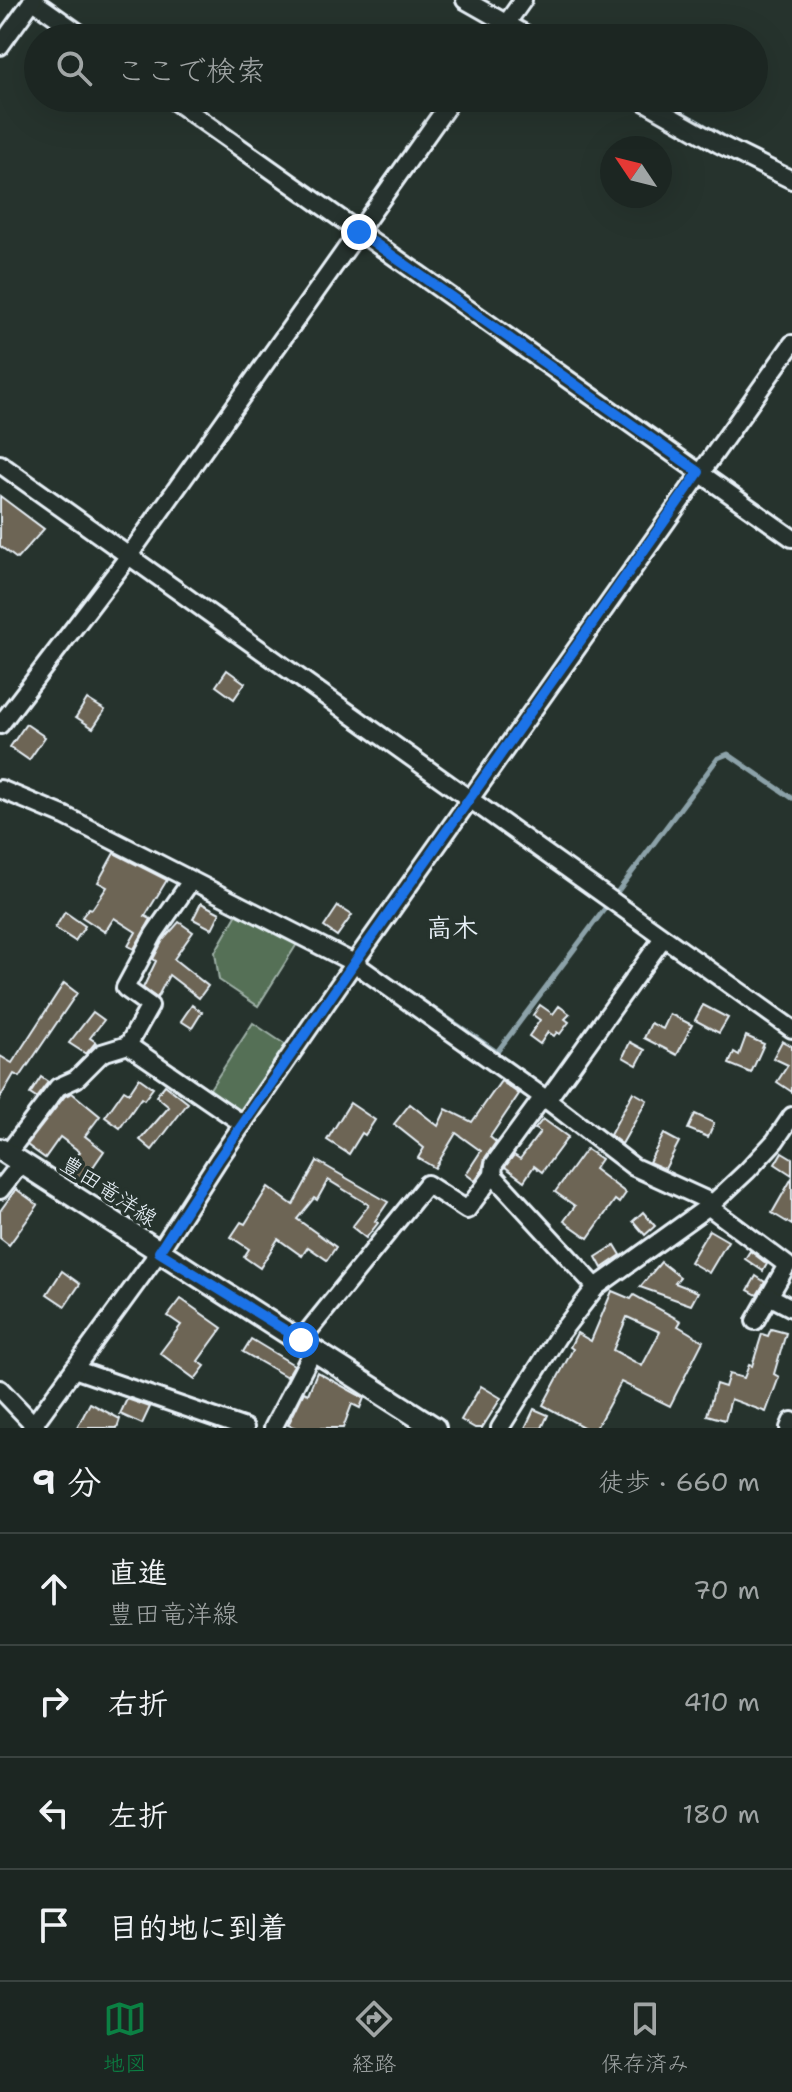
<!DOCTYPE html>
<html lang="ja">
<meta charset="utf-8">
<style>
body{margin:0;font-family:"Shantell Sans","Klee One",sans-serif;background:#29322f;color:#f1f3f6}
.compass{position:absolute;left:600px;top:136px;width:72px;height:72px;border-radius:50%;background:#1c2622;box-shadow:0 8px 32px #0002;rotate:305deg}
.stop{position:absolute;width:24px;height:24px;margin:-18px;border:6px solid #1a73e8;border-radius:50%;background:#fff}
.stop.end{background:#1a73e8;border-color:#fff;box-shadow:0 2px 8px #0008}
.list{margin:0;padding:0;list-style:none}
h2{display:flex;justify-content:space-between;align-items:center;height:104px;margin:0;padding:0 32px;font-size:34px}
h2 small{font-size:26px;font-weight:400;color:#a0a5a5}
.list li{display:grid;grid-template-columns:52px 1fr auto;gap:24px;align-items:center;box-sizing:border-box;height:112px;padding:0 32px;border-top:2px solid #3a4340}
.list b{display:block;font-size:30px;white-space:nowrap}
.list p{margin:0;font-size:26px;white-space:nowrap;color:#a0a5a5}
.list em{font-size:26px;font-style:normal;color:#a0a5a5}
.icon{flex:none;width:44px;height:44px;fill:none;stroke:currentColor;stroke-width:2;stroke-linecap:round;stroke-linejoin:round}
.map{position:relative;flex:none;width:792px;height:1428px;overflow:hidden}
.search{position:absolute;background:#1c2622;box-shadow:0 8px 32px #0002;left:24px;right:24px;top:24px;height:88px;display:flex;align-items:center;gap:20px;box-sizing:border-box;padding:0 28px;border-radius:44px;color:#a0a5a5;font-size:30px}
.sheet{height:552px;background:#1c2622}
nav{display:flex;justify-content:space-around;align-items:center;box-sizing:border-box;height:112px;border-top:2px solid #3a4340;background:#1c2622;font-size:22px;color:#a0a5a5}
nav a{display:grid;justify-items:center;gap:4px}
nav .on{color:#0b8043}
.map>svg:first-child{display:block}
.green{fill:#546f56;stroke:#9eb0a7;stroke-width:2}
.lines{fill:none;stroke-linecap:round;stroke-linejoin:round}
.stream{stroke:#8ca2a9;stroke-width:5}
.building{fill:#6d6555;stroke:#e8f1f8;stroke-width:2;fill-rule:evenodd}
.minor-casing{stroke:#e8f1f8;stroke-width:22}
.major-casing{stroke:#e8f1f8;stroke-width:26}
.minor{stroke:#26332d;stroke-width:16}
.major{stroke:#26332d;stroke-width:20}
.route{stroke:#1a73e8;stroke-width:10}
.labels{text-anchor:middle;dominant-baseline:central;stroke-width:7;stroke-linejoin:round;paint-order:stroke}
.street-label{font-size:22px;fill:#e8f1f8;stroke:#26332d}
.quarter-label{font-size:26px;font-weight:bold;fill:#e8f1f8;stroke:#26332d}
</style>
<div class="map">
<svg width="792" height="1428" viewBox="0 0 792 1428">
<rect width="100%" height="100%" fill="#26332d"/>
<filter id="ink" filterUnits="userSpaceOnUse"><feTurbulence type="fractalNoise" baseFrequency=".0125" numOctaves="2"/><feDisplacementMap in="SourceGraphic" scale="16" xChannelSelector="R" yChannelSelector="G"/><feConvolveMatrix kernelMatrix="1 2 1 2 8 2 1 2 1" color-interpolation-filters="sRGB"/></filter>
<g filter="url(#ink)">
<g class="green">
<polygon points="237,914 297,944 258,1006 219,980 215,952"/>
<polygon points="253,1023 286,1045 238,1121 204,1098"/>
</g>
<g class="lines">
<g class="stream">
<polyline points="535,32 546,38"/>
<polyline points="656,98 742,147"/>
<polyline points="389,978 497,1052 718,758 728,754 792,798"/>
</g>
</g>
<g class="building">
<polygon points="0,496 44,529 17,559 0,546"/>
<polygon points="227,670 245,683 234,699 216,686"/>
<polygon points="87,699 105,710 93,728 76,717"/>
<polygon points="26,724 45,737 29,760 10,747"/>
<polygon points="114,853 167,880 145,916 151,919 134,949 128,946 136,932 114,918 105,932 82,917 89,908 92,909 107,887 98,882"/>
<polygon points="201,903 220,913 212,929 193,919"/>
<polygon points="338,906 352,915 337,936 324,927"/>
<polygon points="65,912 85,926 75,941 55,928"/>
<polygon points="179,922 193,932 174,959 208,986 199,998 169,975 157,998 143,988 156,961 153,959 163,940"/>
<polygon points="64,983 77,993 20,1077 14,1074 0,1098 0,1056 12,1063"/>
<polygon points="192,1005 202,1012 192,1028 181,1021"/>
<polygon points="540,1005 553,1014 559,1006 570,1014 565,1019 569,1022 560,1034 557,1032 554,1036 548,1032 540,1044 529,1036 540,1020 533,1015"/>
<polygon points="703,1005 728,1018 719,1033 695,1020"/>
<polygon points="93,1012 104,1020 90,1038 96,1042 86,1054 69,1043"/>
<polygon points="670,1014 692,1025 677,1055 644,1038 651,1023 663,1029"/>
<polygon points="746,1036 764,1044 751,1073 729,1064 734,1052 739,1055"/>
<polygon points="782,1041 792,1046 792,1092 777,1082 788,1065 773,1058"/>
<polygon points="630,1042 645,1050 637,1065 623,1057"/>
<polygon points="41,1077 48,1082 36,1098 30,1094"/>
<polygon points="139,1078 153,1088 144,1100 141,1098 120,1128 105,1117 124,1090 129,1093"/>
<polygon points="501,1081 519,1094 490,1137 496,1142 485,1158 482,1171 475,1181 466,1174 481,1151 456,1133 435,1168 418,1158 424,1148 394,1124 410,1104 438,1126 446,1109 472,1122"/>
<polygon points="165,1085 188,1103 152,1150 140,1140 169,1107 156,1096"/>
<polygon points="633,1092 647,1100 622,1144 610,1135"/>
<polygon points="72,1093 100,1116 85,1136 104,1151 82,1183 66,1171 80,1152 60,1137 45,1158 27,1145 65,1096"/>
<polygon points="350,1103 375,1120 365,1135 362,1133 349,1154 327,1140"/>
<polygon points="695,1114 714,1123 708,1137 688,1129"/>
<polygon points="543,1119 568,1137 542,1172 534,1166 524,1181 505,1167 514,1155 520,1159 540,1132 535,1129"/>
<polygon points="664,1134 679,1142 665,1169 649,1162"/>
<polygon points="586,1149 601,1159 594,1169 626,1193 619,1203 615,1200 588,1238 564,1221 575,1206 555,1192"/>
<polygon points="782,1152 792,1158 792,1175 775,1164"/>
<polygon points="317,1161 388,1202 375,1221 378,1223 366,1238 352,1227 369,1205 328,1180 317,1200 314,1198 297,1219 336,1247 327,1260 308,1247 302,1256 278,1239 260,1268 244,1257 249,1249 231,1237 241,1222 245,1224 268,1187 293,1205"/>
<polygon points="792,1178 792,1225 772,1213"/>
<polygon points="16,1189 38,1205 9,1245 0,1238 0,1211"/>
<polygon points="643,1212 655,1226 645,1235 633,1221"/>
<polygon points="709,1230 728,1241 709,1273 690,1262"/>
<polygon points="615,1245 621,1255 602,1268 596,1257"/>
<polygon points="750,1251 767,1264 763,1271 745,1259"/>
<polygon points="661,1262 680,1277 675,1283 698,1292 691,1305 640,1287"/>
<polygon points="62,1271 80,1284 65,1306 47,1294"/>
<polygon points="756,1276 765,1282 757,1295 748,1290"/>
<path d="M 612,1291 L 631,1299 L 634,1295 L 681,1321 L 678,1326 L 703,1341 L 670,1406 L 621,1382 L 596,1428 L 585,1428 L 543,1405 L 573,1349 L 570,1347 L 577,1333 L 591,1341 ZM 627,1317 L 660,1332 L 642,1366 L 613,1350 Z"/>
<polygon points="181,1299 222,1328 198,1361 205,1366 195,1379 160,1353 181,1325 168,1316"/>
<polygon points="771,1329 786,1333 774,1374 779,1377 766,1412 731,1399 725,1420 707,1415 716,1384 725,1387 729,1374 744,1378 749,1365 752,1366 762,1334 768,1336"/>
<polygon points="251,1339 294,1365 287,1377 243,1352"/>
<polygon points="317,1372 364,1398 360,1408 352,1404 343,1428 296,1428 288,1425 304,1392 308,1394"/>
<polygon points="481,1386 501,1398 482,1428 475,1428 461,1420"/>
<polygon points="127,1399 150,1407 142,1424 120,1414"/>
<polygon points="90,1403 120,1419 117,1428 77,1428"/>
<polygon points="534,1409 548,1415 542,1428 525,1428"/>
</g>
<g class="lines">
<defs>
<g id="minor">
<polyline points="32,0 86,38"/>
<polyline points="465,0 532,38"/>
<polyline points="496,38 523,0"/>
<polyline points="0,46 33,0"/>
<polyline points="170,98 792,538"/>
<polyline points="638,98 719,144 792,180"/>
<polyline points="0,464 792,1029"/>
<polyline points="0,725 128,557 453,98"/>
<polyline points="0,789 65,816 354,963 543,1097 634,1167 713,1203"/>
<polyline points="128,1045 243,1124"/>
<polyline points="547,1100 663,938"/>
<polyline points="7,1154 58,1087 76,1079 102,1053 128,1045 150,1006 125,988 154,934 191,881"/>
<polyline points="493,1175 596,1287"/>
<polyline points="0,1190 21,1163"/>
<polyline points="708,1206 787,1265 755,1321"/>
<polyline points="769,1296 792,1308"/>
<polyline points="301,1340 427,1184 467,1210 493,1175 494,1164 543,1097"/>
<polyline points="74,1369 245,1428"/>
<polyline points="0,1389 37,1428"/>
<polyline points="31,1428 159,1252 218,1160 354,963 792,344"/>
<polyline points="273,1428 314,1349"/>
<polyline points="500,1428 558,1336 596,1287 713,1203 747,1171 775,1141 792,1116"/>
<polyline points="789,1428 792,1421"/>
</g>
<polyline id="major" points="0,1149 435,1428"/>
</defs>
<use href="#minor" class="minor-casing"/>
<use href="#major" class="major-casing"/>
<use href="#minor" class="minor"/>
<use href="#major" class="major"/>
</g>
</g>
<g class="lines" filter="url(#ink)">
<polyline class="route" points="301,1340 159,1252 218,1160 354,963 699,472 359,232"/>
</g>
<g class="labels">
<g class="street-label">
<text transform="translate(109 1191) rotate(33)">豊田竜洋線</text>
</g>
<g class="quarter-label">
<text x="452" y="927">高木</text>
</g>
</g>
</svg>
<svg class="compass" viewBox="-18 -18 36 36"><path d="M0-13l5 13h-10z" fill="#e53935"/><path d="M0 13l5-13h-10z" fill="#a0a5a5"/></svg>
<div class="stop" style="left:301px;top:1340px"></div>
<div class="stop end" style="left:359px;top:232px"></div>
<div class="search"><svg class="icon" aria-label="search" viewBox="0 0 24 24"><circle cx="10" cy="10" r="6"/><path d="M15 15l6 6"/></svg>ここで検索</div>
</div>
<section class="sheet">
<h2>9 分<small>徒歩 · 660 m</small></h2>
<ul class="list">
<li><svg class="icon" aria-label="ahead" viewBox="0 0 24 24"><path d="M12 20V5M6 11l6-6 6 6"/></svg><div><b>直進</b><p>豊田竜洋線</p></div><em>70 m</em></li>
<li><svg class="icon" aria-label="right" viewBox="0 0 24 24"><path d="M7 20v-9h11M14 6l5 5-5 5"/></svg><div><b>右折</b></div><em>410 m</em></li>
<li><svg class="icon" aria-label="left" viewBox="0 0 24 24"><path d="M17 20v-9H6M10 6l-5 5 5 5"/></svg><div><b>左折</b></div><em>180 m</em></li>
<li><svg class="icon" aria-label="arrive" viewBox="0 0 24 24"><path d="M6 21V4h12l-3 4 3 4H6"/></svg><div><b>目的地に到着</b></div></li>
</ul>
</section>
<nav>
<a class="on"><svg class="icon" aria-label="map" viewBox="0 0 24 24"><path d="M3 6l6-2 6 2 6-2v14l-6 2-6-2-6 2zM9 4v14M15 6v14"/></svg>地図</a>
<a><svg class="icon" aria-label="directions" viewBox="0 0 24 24"><path d="M12 3l9 9-9 9-9-9zM9 14v-3h6M13 9l2 2-2 2"/></svg>経路</a>
<a><svg class="icon" aria-label="saved" viewBox="0 0 24 24"><path d="M7 4h10v16l-5-4-5 4z"/></svg>保存済み</a>
</nav>
